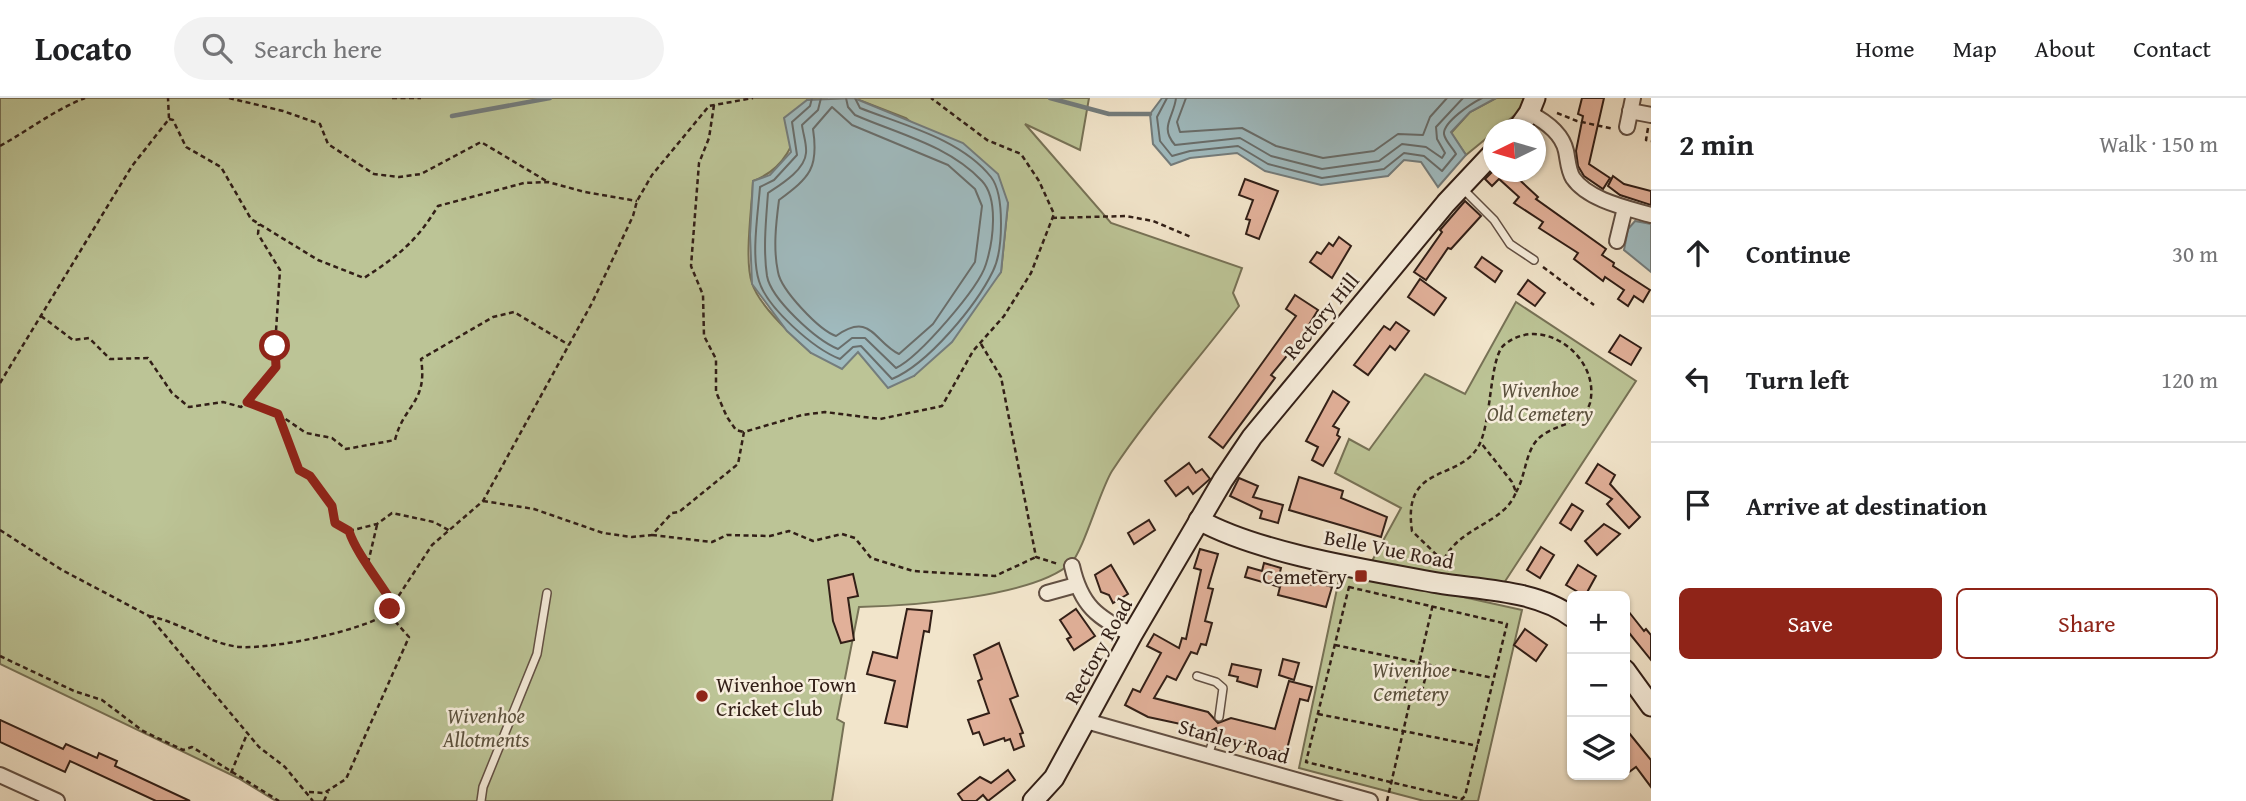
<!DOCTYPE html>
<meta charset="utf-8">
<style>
body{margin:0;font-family:"Gentium Book Plus",serif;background:#f2f2f2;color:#202124}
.controls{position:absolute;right:21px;bottom:21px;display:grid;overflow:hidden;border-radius:10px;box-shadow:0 2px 5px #0004}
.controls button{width:63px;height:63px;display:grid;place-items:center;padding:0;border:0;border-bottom:2px solid #e0e0e0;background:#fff;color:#202124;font:35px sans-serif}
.compass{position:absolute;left:1483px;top:21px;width:63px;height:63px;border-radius:50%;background:#fff;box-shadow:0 2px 5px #0004;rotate:265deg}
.stop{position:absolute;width:21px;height:21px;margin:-16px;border:5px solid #8f2418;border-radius:50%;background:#fff}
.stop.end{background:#8f2418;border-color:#fff;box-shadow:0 2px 7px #0008}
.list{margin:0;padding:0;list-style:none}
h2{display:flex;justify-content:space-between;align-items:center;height:91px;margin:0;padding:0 28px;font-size:30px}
h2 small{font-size:23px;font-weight:400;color:#757577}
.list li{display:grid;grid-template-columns:46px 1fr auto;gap:21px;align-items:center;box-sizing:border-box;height:126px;padding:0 28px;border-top:2px solid #e0e0e0}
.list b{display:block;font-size:26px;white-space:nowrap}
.list em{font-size:23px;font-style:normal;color:#757577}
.actions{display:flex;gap:14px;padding:21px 28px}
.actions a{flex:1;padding:16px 0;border:2px solid #8f2418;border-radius:10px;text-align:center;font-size:24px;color:#8f2418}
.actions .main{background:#8f2418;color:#fff}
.icon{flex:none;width:38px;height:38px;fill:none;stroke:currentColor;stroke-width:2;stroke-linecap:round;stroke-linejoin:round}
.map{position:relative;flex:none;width:1651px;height:703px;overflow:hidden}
header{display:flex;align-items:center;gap:42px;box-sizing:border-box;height:98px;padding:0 35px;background:#fff;border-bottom:2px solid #e0e0e0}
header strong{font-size:33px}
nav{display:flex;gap:38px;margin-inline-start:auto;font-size:24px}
.search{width:490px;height:63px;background:#f2f2f2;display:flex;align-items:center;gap:18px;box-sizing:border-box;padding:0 24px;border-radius:38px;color:#757577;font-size:26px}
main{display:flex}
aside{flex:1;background:#fff}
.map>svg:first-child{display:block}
.green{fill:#bcc496;stroke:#777256;stroke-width:2}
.water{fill:#a0bcc1;stroke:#747d7d;stroke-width:2}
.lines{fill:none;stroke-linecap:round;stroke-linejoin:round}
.shore{stroke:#696e6c;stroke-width:2}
.stream{stroke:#747d7d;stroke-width:4.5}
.building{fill:#e1b099;stroke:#321f17;stroke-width:2}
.lane-casing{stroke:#625044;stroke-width:10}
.street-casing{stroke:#625044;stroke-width:18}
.secondary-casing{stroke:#321f17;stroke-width:23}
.path{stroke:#321f17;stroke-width:2.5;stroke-dasharray:5 3.5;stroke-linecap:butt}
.lane{stroke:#f7eedd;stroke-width:7}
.street{stroke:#f7eedd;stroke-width:14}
.secondary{stroke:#f7eedd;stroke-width:19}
.route{stroke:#8f2418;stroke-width:9}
.poi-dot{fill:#8f2418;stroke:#f7eedd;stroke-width:2.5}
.labels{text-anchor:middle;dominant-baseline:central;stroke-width:5;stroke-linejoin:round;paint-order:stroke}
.street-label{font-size:21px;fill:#321f17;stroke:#f7eedd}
.park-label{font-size:21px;font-style:italic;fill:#5b513d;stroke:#f7eedd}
.poi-label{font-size:21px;fill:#321f17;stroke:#f7eedd;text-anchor:end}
</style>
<header>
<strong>Locato</strong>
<div class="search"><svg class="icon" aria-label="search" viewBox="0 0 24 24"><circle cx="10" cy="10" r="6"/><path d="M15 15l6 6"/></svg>Search here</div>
<nav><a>Home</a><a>Map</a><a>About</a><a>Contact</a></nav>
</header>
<main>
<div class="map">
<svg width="1651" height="703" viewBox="0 0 1651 703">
<rect width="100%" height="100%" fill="#f2e5cb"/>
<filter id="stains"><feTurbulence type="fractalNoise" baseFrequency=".00286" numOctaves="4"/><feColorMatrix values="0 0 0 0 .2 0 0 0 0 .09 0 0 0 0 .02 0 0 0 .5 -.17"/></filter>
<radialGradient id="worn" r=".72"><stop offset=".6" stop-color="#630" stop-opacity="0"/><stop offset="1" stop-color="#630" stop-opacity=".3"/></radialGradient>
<g class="green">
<path d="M 0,0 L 828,0 L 807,2 C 796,36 791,69 753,83 C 752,109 744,162 752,185 C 759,208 794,239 811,255 L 858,254 L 878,275 L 914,278 L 1001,174 L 1008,105 L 906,20 L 854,0 L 1089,0 L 1080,52 L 1025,26 L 1111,125 L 1242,170 L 1233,195 L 1239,208 C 1199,261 1148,318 1112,373 C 1100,392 1083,454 1071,465 C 1034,499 909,508 859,509 L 837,621 L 844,625 L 832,703 L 276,703 L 238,680 L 0,566 Z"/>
<polygon points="1496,0 1527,0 1521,12 1466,57 1451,35 1470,14"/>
<polygon points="1516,204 1636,283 1502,488 1372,463 1401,410 1335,375 1349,341 1369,352 1425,276 1465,296"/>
<polygon points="1341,472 1522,512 1478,703 1424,703 1299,670"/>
</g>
<g class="water">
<polygon points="854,0 963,45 998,76 1008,105 1001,174 952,244 914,278 888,290 858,254 842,271 811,255 787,233 752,186 750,137 753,83 770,77 791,54 784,20 807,2"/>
<polygon points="1162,0 1496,0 1470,14 1451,34 1466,57 1438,89 1421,64 1404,62 1388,78 1321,87 1265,73 1237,55 1190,60 1171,67 1153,46 1150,16"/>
<polygon points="1635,123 1651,126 1651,174 1624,152 1628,131"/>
</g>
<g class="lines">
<g class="shore">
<path d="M 812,0 L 810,8 L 792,24 L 797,57 L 774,82 L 760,89 C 758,115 751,158 759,183 C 767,210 814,251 840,261 L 853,249 L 861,248 L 892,281 C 928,266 976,208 993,173 C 1003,153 1005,97 991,79 C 961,41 903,27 860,10 L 855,0"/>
<path d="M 821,0 L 818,12 L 802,27 C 803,36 807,46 806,55 C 805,72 780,87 768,95 C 766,122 763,151 767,178 C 771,201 816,242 838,251 L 852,240 L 865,240 L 896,270 C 919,259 979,190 986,166 C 993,144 999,101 982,83 C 948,47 898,36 855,17 L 848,9 L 846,0"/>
<path d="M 1167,0 L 1157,19 L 1160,43 L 1172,58 L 1190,53 L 1238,48 L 1268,66 L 1322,80 L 1384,71 L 1404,55 L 1424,58 L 1442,73 L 1456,56 C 1453,50 1445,43 1444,36 C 1443,24 1472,5 1482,0"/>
<path d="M 1176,0 C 1174,19 1159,29 1175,47 L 1240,40 L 1271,58 L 1322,71 L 1379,63 L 1402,46 L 1426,49 L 1442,60 L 1445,55 L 1437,41 L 1436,29 L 1463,0"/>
<polyline points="1186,0 1177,24 1180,34 1242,30 1276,48 1323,60 1374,53 1398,36 1423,37 1430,19 1447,0"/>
<path d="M 832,9 L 852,27 L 948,67 L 975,91 L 982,108 L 975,164 L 933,226 L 899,256 C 874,244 871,213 836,238 C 819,232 781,192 778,174 C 773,151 776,125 779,102 C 810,79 819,70 813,31 Z"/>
</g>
<g class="stream">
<polyline points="1050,0 1109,16 1150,16"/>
<polyline points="452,18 550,0"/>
</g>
</g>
<g class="building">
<polygon points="1582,0 1604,0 1589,66 1610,80 1603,91 1584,78 1578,68 1576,53 1583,18 1578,16"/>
<polygon points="1492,74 1511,74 1538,99 1536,101 1606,151 1602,157 1614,165 1613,168 1650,192 1643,204 1634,198 1628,208 1618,201 1624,192 1605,179 1603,183 1574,161 1578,155 1539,130 1543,124 1514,105 1519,99 1499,81 1492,88 1485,81"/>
<polygon points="1613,78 1624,86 1651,93 1651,107 1620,97 1608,88"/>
<polygon points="1245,81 1278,93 1259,141 1246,136 1250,122 1246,121 1253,102 1239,97"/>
<polygon points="1465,103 1481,118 1451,151 1448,150 1426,182 1414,174 1442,134 1440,132"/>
<polygon points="1339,139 1351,148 1332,180 1310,164 1317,154 1321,156 1329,145 1333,148"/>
<polygon points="1482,159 1502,173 1495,184 1475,169"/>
<polygon points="1420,181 1446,200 1434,217 1408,199"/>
<polygon points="1528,182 1545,195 1535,208 1518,196"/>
<polygon points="1295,197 1318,212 1299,243 1271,277 1275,280 1223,350 1209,339 1296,218 1286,211"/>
<polygon points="1396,224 1409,233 1395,252 1390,248 1368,277 1354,267 1384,228 1390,232"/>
<polygon points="1620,237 1641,250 1631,267 1609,254"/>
<polygon points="1333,293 1349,304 1333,328 1339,331 1337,337 1340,339 1323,368 1312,362 1318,349 1306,343"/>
<polygon points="1189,365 1196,375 1202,371 1210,381 1193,396 1188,389 1176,398 1165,383"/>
<polygon points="1598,366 1615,377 1610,386 1640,419 1629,430 1607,406 1612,401 1586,385"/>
<polygon points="1299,379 1343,393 1341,400 1387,419 1381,439 1289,412"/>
<polygon points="1239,380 1258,388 1253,399 1283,407 1278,425 1260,420 1262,413 1230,398"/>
<polygon points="1572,406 1583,413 1571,432 1560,425"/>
<polygon points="1149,422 1155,432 1134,446 1128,435"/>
<polygon points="1604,426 1620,436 1597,457 1585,443"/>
<polygon points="1541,449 1554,457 1540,480 1527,472"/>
<polygon points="1200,451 1218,456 1208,490 1213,491 1205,523 1212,525 1206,547 1201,546 1197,556 1191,554 1176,582 1167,578 1154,600 1208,614 1218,625 1231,620 1275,631 1289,583 1312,589 1308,603 1300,601 1286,655 1242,645 1221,638 1216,630 1209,634 1203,633 1203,636 1189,632 1190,628 1148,619 1125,607 1133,591 1140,594 1161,555 1147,548 1154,536 1179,550 1182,540 1186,541 1201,472 1194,470"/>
<polygon points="1264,465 1281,470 1279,478 1313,487 1314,483 1332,489 1326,509 1278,497 1280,489 1245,479 1248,469 1262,473"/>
<polygon points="1111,467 1128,496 1113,505 1109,497 1101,494 1095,477"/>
<polygon points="1578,467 1596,478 1585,498 1566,487"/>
<polygon points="853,476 858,498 848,500 854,542 841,545 833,523 828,482"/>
<polygon points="1625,509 1644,533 1646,531 1651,537 1651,562 1630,536 1625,540"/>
<polygon points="907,511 932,513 929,534 924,533 907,629 885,625 895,583 867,576 873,554 897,560"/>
<polygon points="1076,511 1095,538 1074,552 1067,541 1071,539 1060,522"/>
<polygon points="1525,531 1547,547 1536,563 1514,547"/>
<polygon points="999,545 1018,598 1010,601 1023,635 1020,636 1024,648 1014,652 1010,641 1005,643 1004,640 984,647 979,634 973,636 968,622 989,615 978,583 982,581 974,557"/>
<polygon points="1283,561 1299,565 1294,582 1279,577"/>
<polygon points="1232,566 1261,572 1257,589 1237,583 1238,579 1229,577"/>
<polygon points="0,622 63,651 66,646 97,660 99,655 117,663 115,668 190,703 156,703 70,663 65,674 0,644"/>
<polygon points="1625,630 1651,662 1651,689 1636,669 1625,677"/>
<polygon points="1008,672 1015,682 988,703 983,697 976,703 963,703 958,696 980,679 991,685"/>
</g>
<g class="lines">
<defs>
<g id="lane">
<polyline points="1461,89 1494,122 1510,146 1534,162"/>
<polyline points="1197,578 1216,584 1223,590 1219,619"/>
<polyline points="1208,658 1215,636"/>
<polyline points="481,703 483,689 537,556 547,495"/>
</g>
<g id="street">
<polyline points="1630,13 1651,17"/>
<path d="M 1529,15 C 1545,23 1562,35 1566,53 C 1568,62 1568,72 1573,80 C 1588,102 1627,110 1651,117"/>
<polyline points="1627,29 1633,0"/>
<polyline points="1617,143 1625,110"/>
<path d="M 1072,468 C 1081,508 1097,519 1132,537"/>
<polyline points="1047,495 1076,487"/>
<polyline points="1086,623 1370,703"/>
<polyline points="0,677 57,703"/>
</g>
<g id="secondary">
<polyline points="1517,32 1529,15 1535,0"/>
<path d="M 1199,422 C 1261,456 1367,472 1438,485 C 1480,492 1537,492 1572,519"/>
<polyline points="1625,572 1651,608"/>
<polyline points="1033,703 1054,680 1132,537 1223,382 1252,339 1446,105 1493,55"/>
</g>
</defs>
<use href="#lane" class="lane-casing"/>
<use href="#street" class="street-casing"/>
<use href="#secondary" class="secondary-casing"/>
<g class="path">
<polyline points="229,0 283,13 320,26 328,46 374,76 399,79 421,76 481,44 548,84"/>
<polyline points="392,0 421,0"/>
<polyline points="714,7 709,40 699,65 691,168 703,197 704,238 716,261 716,294 727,319 736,332 744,334"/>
<polyline points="1557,15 1577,23 1614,31"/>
<path d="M 169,21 L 173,22 L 186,49 L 221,69 L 251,121 L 318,162 L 364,180 C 398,158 417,143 438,108 L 524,85 L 548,84 L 585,94 L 637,103"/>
<polyline points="1648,30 1646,42 1651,43"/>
<path d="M 0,48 C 29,32 54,12 85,0"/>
<polyline points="1052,120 1126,118 1153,123 1191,139"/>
<polyline points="1543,169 1594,207"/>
<polyline points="41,218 73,242 89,240 110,261 148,260 172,295 189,309 223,304 241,309 256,296 276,269 275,248 280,172 258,136 259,126"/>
<polyline points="981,246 1001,279 1036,459 1058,466"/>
<polyline points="0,285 132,68 169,21 168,0"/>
<path d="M 247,304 L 274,313 L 306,335 L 332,340 L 346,351 L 395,342 C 404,306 428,305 421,261 L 493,219 L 514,214 L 569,247"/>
<path d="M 279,317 L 299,372 C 319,383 331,404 335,425 L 349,433 C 356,455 380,484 393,506"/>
<polyline points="483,403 534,411 603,435 632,439 652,437 672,415 679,414 738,366 744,334 802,317 825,314 880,321 942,308 973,253 1004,218 1031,175 1054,116 1039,83 1021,56 987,42 931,0"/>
<polyline points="0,432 62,472 149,518 259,649 285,669 313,703"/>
<polyline points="349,433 377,426 392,415 434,424 450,433"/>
<polyline points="652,437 712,444 727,437 770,438 789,433 813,443 842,436 855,440 871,460 913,473 995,478 1036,459"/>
<path d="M 1443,463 L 1412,433 C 1402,365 1457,384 1478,349 C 1492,326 1489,260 1504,247 C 1542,215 1601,259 1590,305 C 1584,326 1554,326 1539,340 C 1525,353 1526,378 1516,394"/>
<polyline points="368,465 377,427"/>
<path d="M 1441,469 C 1454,428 1504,428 1516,394 L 1512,384 L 1481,345"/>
<polygon points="1349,489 1507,526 1465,698 1462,701 1306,664"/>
<path d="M 149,518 C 180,524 209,546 240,549 C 274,551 363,533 390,514"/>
<polyline points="1335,547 1493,580"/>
<polyline points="0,558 74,593 102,602 143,633 183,652 192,649 279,703"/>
<polygon points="1408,577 1425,581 1421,597 1404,593"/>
<polyline points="1416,579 1433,506"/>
<polyline points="1318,616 1478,648"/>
<polyline points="231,675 247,636"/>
<polyline points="309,694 324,695 346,681 409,539 393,521 390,511 432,447 483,403 592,205 633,118 637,103 652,77 709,8 753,0"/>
<polyline points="324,703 328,694"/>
<polyline points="1387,703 1412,595"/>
</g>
<use href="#lane" class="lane"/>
<use href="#street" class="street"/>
<use href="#secondary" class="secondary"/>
</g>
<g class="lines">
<path class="route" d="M 275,248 L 276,269 L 247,304 L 278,316 L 299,372 L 310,378 L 332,408 L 335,425 L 349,433 C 356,455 380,484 393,506 L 390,511"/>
</g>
<g class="poi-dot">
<rect x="1354" y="471" width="14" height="14" rx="3.5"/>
<circle cx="702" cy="598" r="7"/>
</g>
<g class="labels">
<g class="street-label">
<text transform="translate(1321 218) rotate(-50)">Rectory Hill</text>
<text transform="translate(1389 451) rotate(11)">Belle Vue Road</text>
<text transform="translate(1098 553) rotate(-61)">Rectory Road</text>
<text transform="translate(1234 643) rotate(16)">Stanley Road</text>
</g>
<g class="park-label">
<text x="1540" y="291">Wivenhoe<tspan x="1540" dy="24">Old Cemetery</tspan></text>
<text x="1411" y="571">Wivenhoe<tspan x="1411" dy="24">Cemetery</tspan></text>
<text x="486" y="617">Wivenhoe<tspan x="486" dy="24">Allotments</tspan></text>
</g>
<g class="poi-label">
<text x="1347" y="478">Cemetery</text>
<text x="716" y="586" text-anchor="start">Wivenhoe Town<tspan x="716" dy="24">Cricket Club</tspan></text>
</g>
</g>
<rect width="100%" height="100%" filter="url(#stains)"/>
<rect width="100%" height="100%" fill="url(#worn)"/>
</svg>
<div class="controls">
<button>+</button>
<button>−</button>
<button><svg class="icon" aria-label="layers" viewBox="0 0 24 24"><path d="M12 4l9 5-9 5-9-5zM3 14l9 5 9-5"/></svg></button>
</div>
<svg class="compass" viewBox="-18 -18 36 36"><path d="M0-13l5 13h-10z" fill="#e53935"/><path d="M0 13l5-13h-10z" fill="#757577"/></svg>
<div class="stop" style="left:275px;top:248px"></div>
<div class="stop end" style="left:390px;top:511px"></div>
</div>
<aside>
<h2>2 min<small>Walk · 150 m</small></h2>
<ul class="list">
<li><svg class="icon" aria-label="ahead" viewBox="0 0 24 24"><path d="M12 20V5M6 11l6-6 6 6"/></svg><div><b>Continue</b></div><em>30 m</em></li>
<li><svg class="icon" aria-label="left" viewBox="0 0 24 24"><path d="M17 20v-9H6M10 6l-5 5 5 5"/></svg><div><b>Turn left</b></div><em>120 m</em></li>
<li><svg class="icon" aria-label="arrive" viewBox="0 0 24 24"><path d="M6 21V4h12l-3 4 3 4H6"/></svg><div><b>Arrive at destination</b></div></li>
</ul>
<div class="actions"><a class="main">Save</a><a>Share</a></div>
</aside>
</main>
